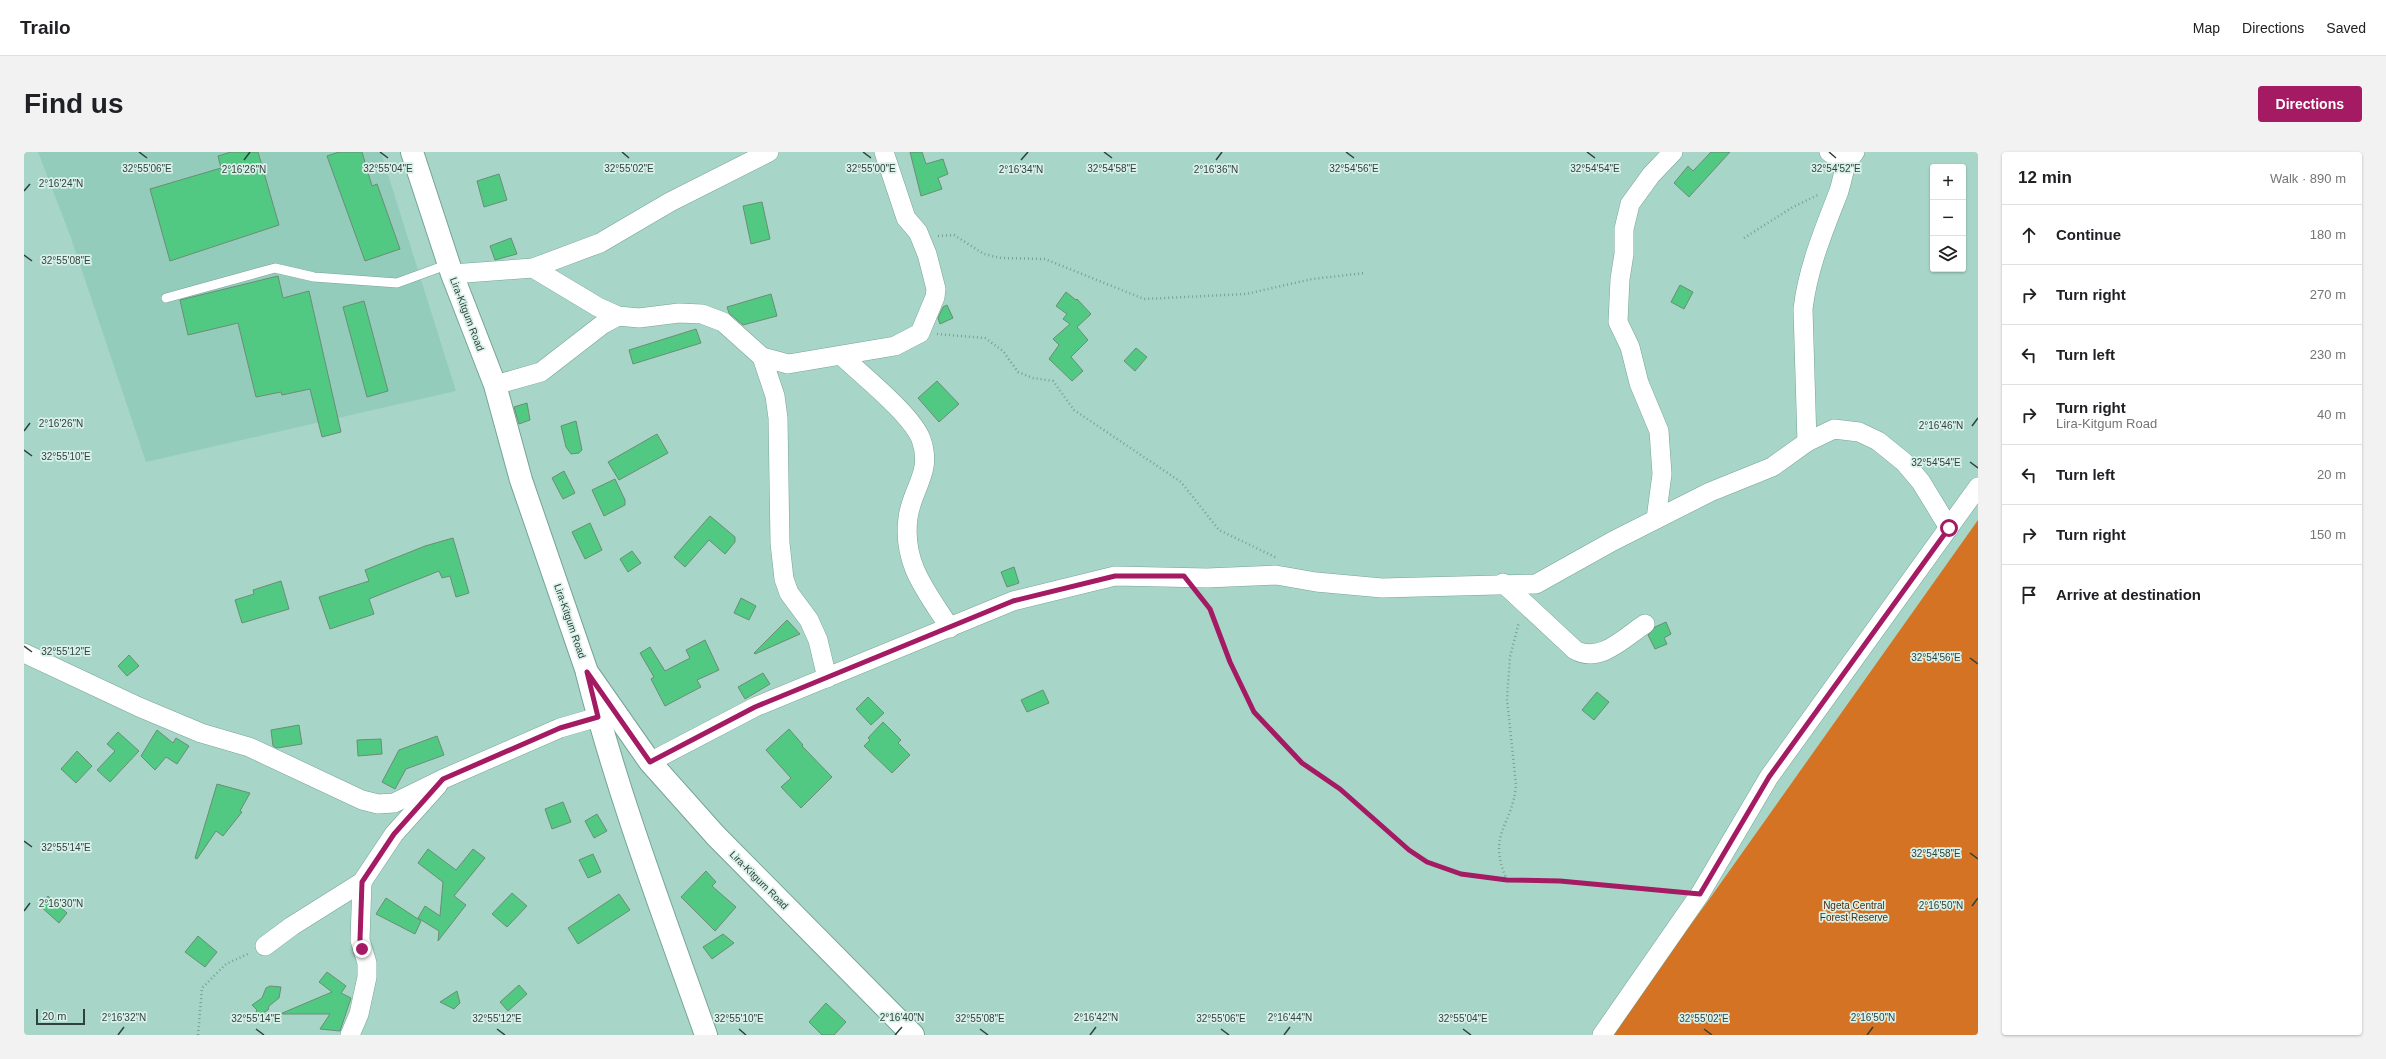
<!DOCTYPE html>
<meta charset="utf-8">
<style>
body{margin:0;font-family:Arial,sans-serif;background:#f2f2f2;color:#202124}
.controls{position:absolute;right:12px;top:12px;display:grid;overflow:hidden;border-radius:4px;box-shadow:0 1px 3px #0004}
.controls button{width:36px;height:36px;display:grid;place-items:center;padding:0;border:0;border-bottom:1px solid #e0e0e0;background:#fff;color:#202124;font:20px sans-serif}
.scale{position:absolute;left:12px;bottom:10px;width:49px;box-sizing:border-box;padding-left:4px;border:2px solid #2e413b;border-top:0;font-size:11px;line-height:14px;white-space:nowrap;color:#2e413b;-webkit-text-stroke:3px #daf1ea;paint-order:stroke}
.stop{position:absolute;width:12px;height:12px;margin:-9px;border:3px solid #a41a63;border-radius:50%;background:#fff}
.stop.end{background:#a41a63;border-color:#fff;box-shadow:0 1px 4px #0008}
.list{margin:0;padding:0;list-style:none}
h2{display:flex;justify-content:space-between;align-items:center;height:52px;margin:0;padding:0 16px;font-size:17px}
h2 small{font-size:13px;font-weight:400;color:#757577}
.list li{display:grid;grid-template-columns:26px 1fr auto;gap:12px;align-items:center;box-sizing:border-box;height:60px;padding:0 16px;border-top:1px solid #e0e0e0}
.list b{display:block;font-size:15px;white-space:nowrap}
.list p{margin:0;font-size:13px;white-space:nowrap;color:#757577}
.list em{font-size:13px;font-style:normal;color:#757577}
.icon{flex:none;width:22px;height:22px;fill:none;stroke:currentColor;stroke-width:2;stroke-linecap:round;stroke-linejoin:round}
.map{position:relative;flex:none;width:1954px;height:883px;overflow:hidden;border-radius:4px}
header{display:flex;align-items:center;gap:24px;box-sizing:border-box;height:56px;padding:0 20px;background:#fff;border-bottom:1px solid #e0e0e0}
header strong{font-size:19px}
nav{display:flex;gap:22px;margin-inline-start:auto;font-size:14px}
.intro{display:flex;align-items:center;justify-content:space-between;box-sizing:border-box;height:96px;padding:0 24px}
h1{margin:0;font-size:28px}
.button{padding:10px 18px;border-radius:4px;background:#a41a63;color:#fff;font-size:14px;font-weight:700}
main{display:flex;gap:24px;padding:0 24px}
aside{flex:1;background:#fff;border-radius:4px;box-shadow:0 1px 3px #0004}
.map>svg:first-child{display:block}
.built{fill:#94ccbb}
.forest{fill:#d47323}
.building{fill:#51c983;stroke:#6a8d75}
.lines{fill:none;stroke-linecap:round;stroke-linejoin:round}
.service-casing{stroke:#76a497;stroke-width:10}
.minor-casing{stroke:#76a497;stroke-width:20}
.secondary-casing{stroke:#76a497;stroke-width:24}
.primary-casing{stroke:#76a497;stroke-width:24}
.path{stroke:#7a9f94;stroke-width:2.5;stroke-dasharray:1 3;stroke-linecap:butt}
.service{stroke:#fff;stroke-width:9}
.minor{stroke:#fff;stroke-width:19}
.secondary{stroke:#fff;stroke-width:22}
.primary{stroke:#fff;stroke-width:22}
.route{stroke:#a41a63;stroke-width:5}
.ticks{fill:none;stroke:#2e413b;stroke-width:1.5}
.labels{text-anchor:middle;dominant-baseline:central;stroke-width:3.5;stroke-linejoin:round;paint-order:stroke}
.street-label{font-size:10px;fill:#2e413b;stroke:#daf1ea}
.park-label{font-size:10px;fill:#522b0c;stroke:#daf1ea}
.ticks-label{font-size:10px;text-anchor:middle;fill:#2e413b;stroke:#daf1ea;stroke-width:3.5;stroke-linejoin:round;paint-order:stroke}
</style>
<header>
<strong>Trailo</strong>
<nav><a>Map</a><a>Directions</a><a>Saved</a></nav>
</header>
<div class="intro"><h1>Find us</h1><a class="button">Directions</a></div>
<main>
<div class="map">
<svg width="1954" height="883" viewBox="0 0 1954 883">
<rect width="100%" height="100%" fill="#a7d6c8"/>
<polygon class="built" points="14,0 357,0 432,239 122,310 47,86"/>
<polygon class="forest" points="1954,368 1954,883 1585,883 1684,749"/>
<g class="building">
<polygon points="207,0 234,0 255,73 146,109 126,37 197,16 194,4"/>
<polygon points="315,0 338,0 348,34 353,32 376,97 341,109 303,4"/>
<polygon points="886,0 898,0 902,12 919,7 924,22 914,26 918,37 897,44"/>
<polygon points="1687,0 1706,0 1665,45 1650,31 1664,14 1669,19"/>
<polygon points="475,22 483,48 460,55 453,29"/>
<polygon points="738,50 746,87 727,92 719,54"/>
<polygon points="487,86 493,102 471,108 466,94"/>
<polygon points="254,124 259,146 285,139 317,280 298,285 286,237 258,243 257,240 232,245 214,171 164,183 156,148"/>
<polygon points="1656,133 1669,140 1660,157 1647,150"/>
<polygon points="1042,140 1052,148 1053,147 1067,162 1053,175 1064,188 1047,205 1059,219 1048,229 1025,207 1035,193 1029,187 1046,172 1039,167 1043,162 1032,154"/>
<polygon points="747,142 753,164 719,173 705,161 703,155"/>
<polygon points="340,149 364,239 343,245 319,155"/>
<polygon points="923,153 929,166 916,172 914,166 919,155"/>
<polygon points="672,177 677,191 609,212 605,198"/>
<polygon points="1112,196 1123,205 1111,219 1100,209"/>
<polygon points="913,229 935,252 915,270 894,246"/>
<polygon points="503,251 506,268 495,272 490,255"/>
<polygon points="552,269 558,298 555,301 547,302 542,295 537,274"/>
<polygon points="633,282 644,301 595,328 584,310"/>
<polygon points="540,319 551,341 539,347 528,326"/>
<polygon points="591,327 601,348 601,353 580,364 568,338"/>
<polygon points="686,364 711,385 711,390 701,402 685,388 661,415 650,405"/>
<polygon points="566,371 578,398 561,407 548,380"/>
<polygon points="429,386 445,441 432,445 426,424 418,426 415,419 345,447 350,462 306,477 295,445 345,429 341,418 401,394"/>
<polygon points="608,399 617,411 604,420 596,407"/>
<polygon points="990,415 995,431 983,435 977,420"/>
<polygon points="257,429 265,457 218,471 211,448 230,442 229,438"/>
<polygon points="717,446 732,454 725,468 710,461"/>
<polygon points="763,468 776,482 731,502 730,501"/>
<polygon points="1642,470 1647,482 1640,486 1643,492 1631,497 1624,483 1631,475"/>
<polygon points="681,488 695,518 673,528 677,535 641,554 627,527 630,525 616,501 626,495 641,519 666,506 662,498"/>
<polygon points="105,503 115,514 103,524 94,514"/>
<polygon points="739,521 746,532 721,547 714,535"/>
<polygon points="1019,538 1025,551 1003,560 997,548"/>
<polygon points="1573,540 1585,550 1570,568 1558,558"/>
<polygon points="844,545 860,561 847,573 832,557"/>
<polygon points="859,570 877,588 874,591 886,603 868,621 840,594 846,588 844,586"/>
<polygon points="275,573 278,592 253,596 249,594 247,578"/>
<polygon points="765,577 779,593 778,594 808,625 777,656 757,635 767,626 742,598"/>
<polygon points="133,578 149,591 152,586 165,594 153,612 142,605 131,618 117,604"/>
<polygon points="94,580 115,599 86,630 73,618 91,599 83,592"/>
<polygon points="413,584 420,603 382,617 371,637 358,630 375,598"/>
<polygon points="357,587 358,602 334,604 333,588"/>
<polygon points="53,599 68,614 52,631 37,617"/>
<polygon points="193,632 226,641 216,659 218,660 199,684 192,679 173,707 171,706"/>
<polygon points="539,650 547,670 528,677 521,657"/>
<polygon points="573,662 583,679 570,686 561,669"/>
<polygon points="404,697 432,718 449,697 461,706 430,744 442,753 414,789 415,779 394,766 401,754 416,764 419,730 394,711"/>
<polygon points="569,702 577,720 564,726 555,708"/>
<polygon points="682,719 692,730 688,734 712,755 691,779 657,745"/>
<polygon points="488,741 503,754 483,775 468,762"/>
<polygon points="595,742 606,758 554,792 544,776"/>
<polygon points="24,744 43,761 35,771 15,753"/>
<polygon points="362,746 397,769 391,782 352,762"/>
<polygon points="699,782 710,791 688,807 679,795"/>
<polygon points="174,784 193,800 181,815 161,800"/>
<polygon points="303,820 322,834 317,841 327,846 316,879 296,877 306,862 256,862 308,840 295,830"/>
<polygon points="495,833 503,842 484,859 476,850"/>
<polygon points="246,834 257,835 255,846 245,854 244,858 229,867 233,858 228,853 238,846 242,836"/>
<polygon points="433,839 436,851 430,857 416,850"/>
<polygon points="802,851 822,870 810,883 798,883 785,870"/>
</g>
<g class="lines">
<defs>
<polyline id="service" points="142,146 251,116 290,125 373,131 425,112"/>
<g id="minor">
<polyline points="1805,0 1822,9"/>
<polyline points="509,116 574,155 594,164 615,166 655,161 678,162 699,170 738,205 764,212 871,194 896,181 911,145 912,137 903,102 894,80 882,66 860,0"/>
<polyline points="428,122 509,116 576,91 646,50 745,0"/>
<path d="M 818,204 C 839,224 887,262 897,287 C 909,321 888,335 884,366 C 878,412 903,440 926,476"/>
<polyline points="738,205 751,244 754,266 756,391 760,427 765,441 785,468 794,488 803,526"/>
<polyline points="471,233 517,220 579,172 594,164"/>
<path d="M 1783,290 L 1779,157 C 1784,115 1800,78 1815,39 C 1820,23 1819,13 1831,0"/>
<polyline points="1632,367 1638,322 1635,279 1615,231 1606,195 1594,170 1596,127 1600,102 1600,77 1606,52 1627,23 1649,0"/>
<path d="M 1479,431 L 1551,498 C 1576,512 1601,485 1621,472"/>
<polyline points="0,501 115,555 177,581 225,595 338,648 354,652 370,651 419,627 536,576 574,565"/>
<polyline points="626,610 731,555 989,449 1091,424 1183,426 1252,423 1292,430 1358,436 1512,432 1589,389 1686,340 1748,315 1783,290 1810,277 1835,280 1854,289 1880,310 1897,330 1925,376"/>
<polyline points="241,794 268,774 338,730 370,682 414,633"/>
<polyline points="326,883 335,862 343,825 343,811 336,788 338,730"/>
<polyline points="1578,883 1676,742 1745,625 1954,335"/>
</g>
<path id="secondary" d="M 563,521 C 594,644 640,764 682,883"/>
<polyline id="primary" points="388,0 428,122 471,233 497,328 563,520 626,610 692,684 889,883"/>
</defs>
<use href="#service" class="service-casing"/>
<use href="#minor" class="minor-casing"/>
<use href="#secondary" class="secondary-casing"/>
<use href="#primary" class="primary-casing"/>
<g class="path">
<polyline points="914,84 930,83 960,102 977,106 1021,107 1120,147 1222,142 1288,127 1341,121"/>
<polyline points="1720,86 1769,55 1794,43"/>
<polyline points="913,182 961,186 979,199 994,220 1009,226 1029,229 1050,258 1157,330 1195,378 1253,406"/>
<polyline points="1175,443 1185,457 1206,510 1230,560 1278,611 1316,637 1385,698 1403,710 1437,722 1483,728 1536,729 1655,741"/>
<path d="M 1483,728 C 1462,681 1489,674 1492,633 L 1483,547 L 1486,505 L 1495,470"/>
<polyline points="174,883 178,836 202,812 226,801"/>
</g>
<use href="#service" class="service"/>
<use href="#minor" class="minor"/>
<use href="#secondary" class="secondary"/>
<use href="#primary" class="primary"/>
</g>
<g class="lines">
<polyline class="route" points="338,797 336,788 338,730 370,682 419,627 536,576 574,565 563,520 626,610 731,555 989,449 1091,424 1160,424 1186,457 1206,510 1230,560 1278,611 1316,637 1385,698 1403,710 1437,722 1483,728 1536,729 1676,742 1745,625 1925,376"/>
</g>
<path class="ticks" d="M 115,0 L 123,6M 356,0 L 364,6M 598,0 L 605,6M 839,0 L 847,6M 1080,0 L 1088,6M 1322,0 L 1330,6M 1563,0 L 1571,6M 1805,0 L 1812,6M 220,8 L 226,0M 997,8 L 1004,0M 1192,8 L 1198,0M 0,39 L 6,32M 0,103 L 8,109M 1948,274 L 1954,266M 0,279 L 6,271M 0,298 L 8,304M 1946,310 L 1954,316M 0,494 L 8,500M 1946,506 L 1954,512M 0,689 L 8,695M 1946,701 L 1954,707M 1948,754 L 1954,746M 0,759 L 6,751M 232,877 L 240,883M 473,877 L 481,883M 715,877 L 722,883M 956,877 L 964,883M 1197,877 L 1205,883M 1439,877 L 1447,883M 1680,877 L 1688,883M 94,883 L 100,875M 871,883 L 878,875M 1066,883 L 1072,875M 1260,883 L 1266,875M 1843,883 L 1849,875"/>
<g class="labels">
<g class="street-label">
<text transform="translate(443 162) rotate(69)">Lira-Kitgum Road</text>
<text transform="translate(546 469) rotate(71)">Lira-Kitgum Road</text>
<text transform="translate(735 728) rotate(45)">Lira-Kitgum Road</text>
</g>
<g class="park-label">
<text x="1830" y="753">Ngeta Central<tspan x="1830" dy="12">Forest Reserve</tspan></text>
</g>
</g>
<g class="ticks-label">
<text x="123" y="20">32°55'06"E</text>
<text x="847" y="20">32°55'00"E</text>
<text x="1812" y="20">32°54'52"E</text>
<text x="364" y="20">32°55'04"E</text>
<text x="605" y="20">32°55'02"E</text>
<text x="1088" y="20">32°54'58"E</text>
<text x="1330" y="20">32°54'56"E</text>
<text x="1571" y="20">32°54'54"E</text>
<text x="220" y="21">2°16'26"N</text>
<text x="997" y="21">2°16'34"N</text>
<text x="1192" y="21">2°16'36"N</text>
<text x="37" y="35">2°16'24"N</text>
<text x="42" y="112">32°55'08"E</text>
<text x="37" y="275">2°16'26"N</text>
<text x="1917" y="277">2°16'46"N</text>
<text x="42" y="308">32°55'10"E</text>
<text x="1912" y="314">32°54'54"E</text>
<text x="42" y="503">32°55'12"E</text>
<text x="1912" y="509">32°54'56"E</text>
<text x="42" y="699">32°55'14"E</text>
<text x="1912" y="705">32°54'58"E</text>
<text x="37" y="755">2°16'30"N</text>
<text x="1917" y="757">2°16'50"N</text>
<text x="100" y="869">2°16'32"N</text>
<text x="878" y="869">2°16'40"N</text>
<text x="1072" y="869">2°16'42"N</text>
<text x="1266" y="869">2°16'44"N</text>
<text x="1849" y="869">2°16'50"N</text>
<text x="232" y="870">32°55'14"E</text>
<text x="473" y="870">32°55'12"E</text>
<text x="715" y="870">32°55'10"E</text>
<text x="956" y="870">32°55'08"E</text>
<text x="1197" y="870">32°55'06"E</text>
<text x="1439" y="870">32°55'04"E</text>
<text x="1680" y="870">32°55'02"E</text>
</g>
</svg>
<div class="controls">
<button>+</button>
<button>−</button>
<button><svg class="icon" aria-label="layers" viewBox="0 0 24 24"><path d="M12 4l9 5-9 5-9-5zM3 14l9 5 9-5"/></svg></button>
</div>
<div class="scale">20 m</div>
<div class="stop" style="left:1925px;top:376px"></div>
<div class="stop end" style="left:338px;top:797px"></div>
</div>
<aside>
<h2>12 min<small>Walk · 890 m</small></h2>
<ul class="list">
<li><svg class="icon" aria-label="ahead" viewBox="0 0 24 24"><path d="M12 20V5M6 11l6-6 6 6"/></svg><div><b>Continue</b></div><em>180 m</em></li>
<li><svg class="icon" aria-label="right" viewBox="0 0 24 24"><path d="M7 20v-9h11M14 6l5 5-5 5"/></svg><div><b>Turn right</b></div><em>270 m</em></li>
<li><svg class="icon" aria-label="left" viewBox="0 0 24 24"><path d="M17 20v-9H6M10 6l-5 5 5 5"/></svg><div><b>Turn left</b></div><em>230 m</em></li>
<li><svg class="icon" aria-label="right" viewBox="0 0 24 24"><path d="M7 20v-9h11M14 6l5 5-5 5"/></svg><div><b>Turn right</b><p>Lira-Kitgum Road</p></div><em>40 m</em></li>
<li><svg class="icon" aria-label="left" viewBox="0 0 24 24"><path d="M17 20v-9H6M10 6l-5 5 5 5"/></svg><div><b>Turn left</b></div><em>20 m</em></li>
<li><svg class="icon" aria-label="right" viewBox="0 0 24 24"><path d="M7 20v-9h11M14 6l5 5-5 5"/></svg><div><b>Turn right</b></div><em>150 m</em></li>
<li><svg class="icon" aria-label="arrive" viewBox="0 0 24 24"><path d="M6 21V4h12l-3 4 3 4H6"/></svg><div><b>Arrive at destination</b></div></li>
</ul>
</aside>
</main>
